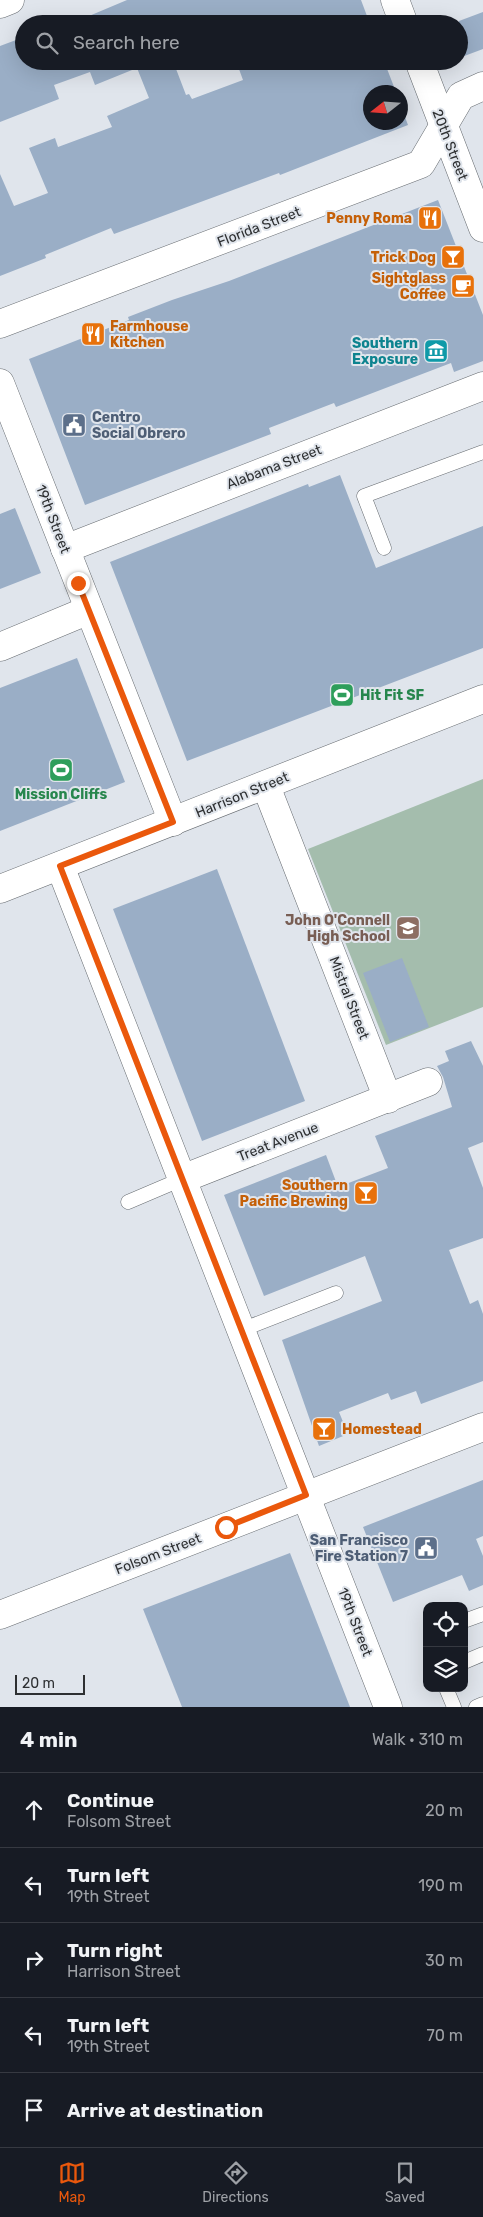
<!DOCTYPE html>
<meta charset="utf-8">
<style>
body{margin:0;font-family:Rubik,sans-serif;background:#20242c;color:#f1f3f6}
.controls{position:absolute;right:15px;bottom:15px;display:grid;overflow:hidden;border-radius:10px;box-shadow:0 5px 20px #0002}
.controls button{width:45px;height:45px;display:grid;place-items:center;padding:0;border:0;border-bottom:1px solid #363941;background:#171b24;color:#f1f3f6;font:25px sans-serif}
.compass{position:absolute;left:363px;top:85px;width:45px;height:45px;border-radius:50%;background:#171b24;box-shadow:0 5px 20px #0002;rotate:253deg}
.scale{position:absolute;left:15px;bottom:12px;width:70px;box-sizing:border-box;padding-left:5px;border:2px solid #2e3032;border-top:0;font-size:14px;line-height:18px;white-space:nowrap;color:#2e3032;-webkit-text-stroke:4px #e0e5ec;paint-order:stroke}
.stop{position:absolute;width:15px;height:15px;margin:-11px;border:4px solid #ea580c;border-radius:50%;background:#fff}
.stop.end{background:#ea580c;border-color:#fff;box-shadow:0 1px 5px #0008}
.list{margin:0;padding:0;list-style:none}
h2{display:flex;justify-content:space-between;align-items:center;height:65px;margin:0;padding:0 20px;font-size:21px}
h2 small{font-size:16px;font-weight:400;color:#9ea1a6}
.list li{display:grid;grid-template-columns:32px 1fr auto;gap:15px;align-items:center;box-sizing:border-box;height:75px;padding:0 20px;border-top:1px solid #363941}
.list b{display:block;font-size:19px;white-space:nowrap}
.list p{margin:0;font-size:16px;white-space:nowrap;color:#9ea1a6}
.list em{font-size:16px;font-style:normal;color:#9ea1a6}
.icon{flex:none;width:28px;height:28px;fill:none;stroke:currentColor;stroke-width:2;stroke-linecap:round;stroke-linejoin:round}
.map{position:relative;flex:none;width:483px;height:1707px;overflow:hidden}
.search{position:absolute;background:#171b24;box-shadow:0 5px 20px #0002;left:15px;right:15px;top:15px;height:55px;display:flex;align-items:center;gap:12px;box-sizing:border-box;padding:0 18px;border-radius:28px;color:#9ea1a6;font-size:19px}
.sheet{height:440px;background:#171b24}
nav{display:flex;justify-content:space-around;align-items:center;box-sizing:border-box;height:70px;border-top:1px solid #363941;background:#171b24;font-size:14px;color:#9ea1a6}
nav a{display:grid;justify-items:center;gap:2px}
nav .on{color:#ea580c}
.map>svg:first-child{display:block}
.green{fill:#a4bdad}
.building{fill:#9aaec6}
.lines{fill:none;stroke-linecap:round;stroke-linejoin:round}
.service-casing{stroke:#676c71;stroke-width:15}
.minor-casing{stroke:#676c71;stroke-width:29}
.tertiary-casing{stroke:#676c71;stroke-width:29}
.service{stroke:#fff;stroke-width:14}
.minor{stroke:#fff;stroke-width:28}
.tertiary{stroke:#fff;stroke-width:28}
.route{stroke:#ea580c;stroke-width:6}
.labels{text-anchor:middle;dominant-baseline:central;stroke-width:4;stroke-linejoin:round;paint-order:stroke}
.street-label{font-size:14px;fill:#2e3032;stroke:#e0e5ec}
.food-label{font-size:14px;font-weight:bold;fill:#c56008;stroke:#e0e5ec;text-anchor:end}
.culture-label{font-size:14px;font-weight:bold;fill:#0d838f;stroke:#e0e5ec;text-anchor:end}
.service-label{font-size:14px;font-weight:bold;fill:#4e5e75;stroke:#e0e5ec;text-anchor:start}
.leisure-label{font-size:14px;font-weight:bold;fill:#27864d;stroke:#e0e5ec;text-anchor:start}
.education-label{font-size:14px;font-weight:bold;fill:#785e54;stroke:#e0e5ec;text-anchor:end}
</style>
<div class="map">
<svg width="483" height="1707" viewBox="0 0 483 1707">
<rect width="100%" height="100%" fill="#e0e5ec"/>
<polygon class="green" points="483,779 483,1007 386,1045 308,849"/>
<g class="building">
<polygon points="127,0 361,0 370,24 70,24"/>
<polygon points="483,12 483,49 459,58 459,21"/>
<polygon points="24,37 24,61 173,61 186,95 189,94 192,99 243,80 236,61 384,61 396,92 370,92 370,122 400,122 400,104 408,125 280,175 279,173 114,234 111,228 45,255 46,258 0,276 0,174 14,206 48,193 29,148 55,138 58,147 112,127 107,116 149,98 137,68 95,85 90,72 54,85 59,99 0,122 0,46"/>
<polygon points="438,200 483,315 483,361 454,372 451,363 336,407 334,403 269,428 271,434 85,505 29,359 129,320 128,317 172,300 229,281"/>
<polygon points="340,475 376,568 483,526 483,648 187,761 110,562 308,484 309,487"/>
<polygon points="15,508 41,573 0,589 0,514"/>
<polygon points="77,658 125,782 0,831 0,688"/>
<polygon points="217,869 305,1101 202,1141 113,909"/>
<polygon points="402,958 429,1027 390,1042 363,973"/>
<polygon points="471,1041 483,1066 483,1142 468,1148 483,1188 483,1238 449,1250 470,1304 478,1300 483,1314 483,1381 421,1404 416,1391 391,1400 388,1393 339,1412 348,1434 319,1446 282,1340 382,1301 365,1256 264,1296 224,1195 326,1155 338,1187 388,1168 375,1136 452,1107 443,1077 437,1066 449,1061 445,1051"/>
<polygon points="483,1480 483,1536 476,1539 483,1556 483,1585 469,1591 462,1575 393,1602 363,1527"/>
<polygon points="290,1553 350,1707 182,1707 143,1609"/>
</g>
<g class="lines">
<defs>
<g id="service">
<polyline points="384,548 364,496 483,452"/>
<polyline points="128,1202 182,1179"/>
<polyline points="241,1330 336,1293"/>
<polyline points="464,1621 483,1614"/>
<polyline points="464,1662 483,1654"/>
<polyline points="446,1688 454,1707"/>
<polyline points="476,1707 483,1704"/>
</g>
<g id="minor">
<polyline points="395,0 404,24"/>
<polyline points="419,61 483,228"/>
<polyline points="0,324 421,164 461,96 483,86"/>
<polyline points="0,383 173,822"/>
<polyline points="65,549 483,386"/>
<polyline points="0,647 89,610"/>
<polyline points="266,786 388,1099"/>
<polyline points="60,866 388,1707"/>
<polyline points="182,1179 428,1082"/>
</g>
<g id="tertiary">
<polyline points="0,4 10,0"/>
<polyline points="0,889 483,699"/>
<polyline points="0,1615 483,1427"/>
</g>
</defs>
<use href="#service" class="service-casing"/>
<use href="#minor" class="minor-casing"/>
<use href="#tertiary" class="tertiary-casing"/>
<use href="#service" class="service"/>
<use href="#minor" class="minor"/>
<use href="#tertiary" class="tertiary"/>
</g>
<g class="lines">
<polyline class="route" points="78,583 173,822 60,866 306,1495 226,1527"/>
</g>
<defs>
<symbol id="restaurant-square" viewBox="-11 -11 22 22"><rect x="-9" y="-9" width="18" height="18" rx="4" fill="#e8710a" stroke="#e0e5ec"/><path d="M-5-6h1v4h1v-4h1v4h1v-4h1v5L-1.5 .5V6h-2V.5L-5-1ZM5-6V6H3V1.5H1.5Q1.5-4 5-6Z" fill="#fff"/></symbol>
<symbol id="bar-square" viewBox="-11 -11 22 22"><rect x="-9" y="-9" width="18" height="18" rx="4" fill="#e8710a" stroke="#e0e5ec"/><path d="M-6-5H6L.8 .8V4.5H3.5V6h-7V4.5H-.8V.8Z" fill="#fff"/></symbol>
<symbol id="cafe-square" viewBox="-11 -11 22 22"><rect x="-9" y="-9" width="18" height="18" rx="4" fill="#e8710a" stroke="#e0e5ec"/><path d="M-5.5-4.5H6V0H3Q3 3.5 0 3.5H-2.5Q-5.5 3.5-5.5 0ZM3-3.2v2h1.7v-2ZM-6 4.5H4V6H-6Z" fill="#fff"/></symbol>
<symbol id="museum-square" viewBox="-11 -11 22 22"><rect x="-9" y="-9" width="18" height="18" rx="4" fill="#0f9aa8" stroke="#e0e5ec"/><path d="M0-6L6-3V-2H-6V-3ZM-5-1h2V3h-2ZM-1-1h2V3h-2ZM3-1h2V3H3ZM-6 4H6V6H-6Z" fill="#fff"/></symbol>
<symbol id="civic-square" viewBox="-11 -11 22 22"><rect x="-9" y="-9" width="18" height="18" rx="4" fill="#5c6f8a" stroke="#e0e5ec"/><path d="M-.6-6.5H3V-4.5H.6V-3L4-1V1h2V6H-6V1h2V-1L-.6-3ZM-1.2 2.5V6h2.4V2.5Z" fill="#fff"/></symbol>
<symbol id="stadium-square" viewBox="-11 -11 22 22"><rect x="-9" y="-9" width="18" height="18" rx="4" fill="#2e9e5b" stroke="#e0e5ec"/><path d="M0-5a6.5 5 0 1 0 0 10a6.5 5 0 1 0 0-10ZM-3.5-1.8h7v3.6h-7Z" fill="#fff"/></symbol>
<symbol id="school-square" viewBox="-11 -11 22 22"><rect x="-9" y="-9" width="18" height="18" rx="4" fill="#8d6e63" stroke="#e0e5ec"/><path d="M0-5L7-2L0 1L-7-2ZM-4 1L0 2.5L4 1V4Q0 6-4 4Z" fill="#fff"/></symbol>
</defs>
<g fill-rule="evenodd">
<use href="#restaurant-square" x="416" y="204" width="28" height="28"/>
<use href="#bar-square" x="439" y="243" width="28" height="28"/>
<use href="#cafe-square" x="449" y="272" width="28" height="28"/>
<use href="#restaurant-square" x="79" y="320" width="28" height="28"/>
<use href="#museum-square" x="422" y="337" width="28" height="28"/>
<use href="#civic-square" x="60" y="411" width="28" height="28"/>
<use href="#stadium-square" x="328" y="681" width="28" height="28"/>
<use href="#stadium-square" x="47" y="756" width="28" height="28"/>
<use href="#school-square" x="394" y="914" width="28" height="28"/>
<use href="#bar-square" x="352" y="1179" width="28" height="28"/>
<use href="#bar-square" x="310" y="1415" width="28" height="28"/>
<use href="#civic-square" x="412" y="1534" width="28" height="28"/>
</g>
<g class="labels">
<g class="street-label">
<text transform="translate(450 145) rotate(69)">20th Street</text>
<text transform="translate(259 227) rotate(-21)">Florida Street</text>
<text transform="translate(274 467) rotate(-21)">Alabama Street</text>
<text transform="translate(53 519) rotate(69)">19th Street</text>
<text transform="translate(242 795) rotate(-22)">Harrison Street</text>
<text transform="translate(349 998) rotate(69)">Mistral Street</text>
<text transform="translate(278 1142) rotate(-21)">Treat Avenue</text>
<text transform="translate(158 1554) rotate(-21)">Folsom Street</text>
<text transform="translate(355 1622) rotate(69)">19th Street</text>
</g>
<g class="food-label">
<text x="412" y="218">Penny Roma</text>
<text x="436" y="257">Trick Dog</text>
<text x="446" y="278">Sightglass<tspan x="446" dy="16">Coffee</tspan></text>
<text x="110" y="326" text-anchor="start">Farmhouse<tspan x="110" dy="16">Kitchen</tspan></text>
<text x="348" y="1185">Southern<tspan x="348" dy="16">Pacific Brewing</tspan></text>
<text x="342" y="1429" text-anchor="start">Homestead</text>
</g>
<g class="culture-label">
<text x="418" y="343">Southern<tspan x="418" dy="16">Exposure</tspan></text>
</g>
<g class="service-label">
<text x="92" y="417">Centro<tspan x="92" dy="16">Social Obrero</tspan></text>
<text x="408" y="1540" text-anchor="end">San Francisco<tspan x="408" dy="16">Fire Station 7</tspan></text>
</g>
<g class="leisure-label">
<text x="360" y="695">Hit Fit SF</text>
<text x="61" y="794" text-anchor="middle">Mission Cliffs</text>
</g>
<g class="education-label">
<text x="390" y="920">John O'Connell<tspan x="390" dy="16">High School</tspan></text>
</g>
</g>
</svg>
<div class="controls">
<button><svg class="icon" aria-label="locate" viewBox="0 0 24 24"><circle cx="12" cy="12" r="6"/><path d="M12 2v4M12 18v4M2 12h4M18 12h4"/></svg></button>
<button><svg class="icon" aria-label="layers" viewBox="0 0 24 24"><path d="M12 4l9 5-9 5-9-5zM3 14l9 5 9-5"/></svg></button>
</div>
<svg class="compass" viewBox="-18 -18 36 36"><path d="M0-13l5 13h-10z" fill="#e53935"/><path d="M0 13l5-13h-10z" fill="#9ea1a6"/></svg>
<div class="scale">20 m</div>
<div class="stop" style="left:226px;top:1527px"></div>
<div class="stop end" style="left:78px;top:583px"></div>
<div class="search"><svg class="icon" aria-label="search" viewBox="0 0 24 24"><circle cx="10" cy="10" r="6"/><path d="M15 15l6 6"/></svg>Search here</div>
</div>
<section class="sheet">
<h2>4 min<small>Walk · 310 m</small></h2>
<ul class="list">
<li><svg class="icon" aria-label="ahead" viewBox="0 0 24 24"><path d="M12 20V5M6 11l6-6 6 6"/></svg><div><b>Continue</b><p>Folsom Street</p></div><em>20 m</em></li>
<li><svg class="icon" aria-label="left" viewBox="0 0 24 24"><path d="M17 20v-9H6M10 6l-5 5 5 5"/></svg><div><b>Turn left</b><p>19th Street</p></div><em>190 m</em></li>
<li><svg class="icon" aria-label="right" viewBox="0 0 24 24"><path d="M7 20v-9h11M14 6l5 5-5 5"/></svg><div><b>Turn right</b><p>Harrison Street</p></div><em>30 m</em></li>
<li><svg class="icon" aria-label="left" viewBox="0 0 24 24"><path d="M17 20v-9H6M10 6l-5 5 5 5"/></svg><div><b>Turn left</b><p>19th Street</p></div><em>70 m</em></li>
<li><svg class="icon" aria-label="arrive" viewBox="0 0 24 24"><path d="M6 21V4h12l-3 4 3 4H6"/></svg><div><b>Arrive at destination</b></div></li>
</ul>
</section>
<nav>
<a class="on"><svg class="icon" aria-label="map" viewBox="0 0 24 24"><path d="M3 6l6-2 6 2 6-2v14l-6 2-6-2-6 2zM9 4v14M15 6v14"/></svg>Map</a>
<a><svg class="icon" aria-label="directions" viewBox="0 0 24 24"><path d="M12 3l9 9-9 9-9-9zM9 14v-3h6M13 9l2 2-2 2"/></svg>Directions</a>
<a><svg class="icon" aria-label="saved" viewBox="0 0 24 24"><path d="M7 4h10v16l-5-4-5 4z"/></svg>Saved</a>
</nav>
